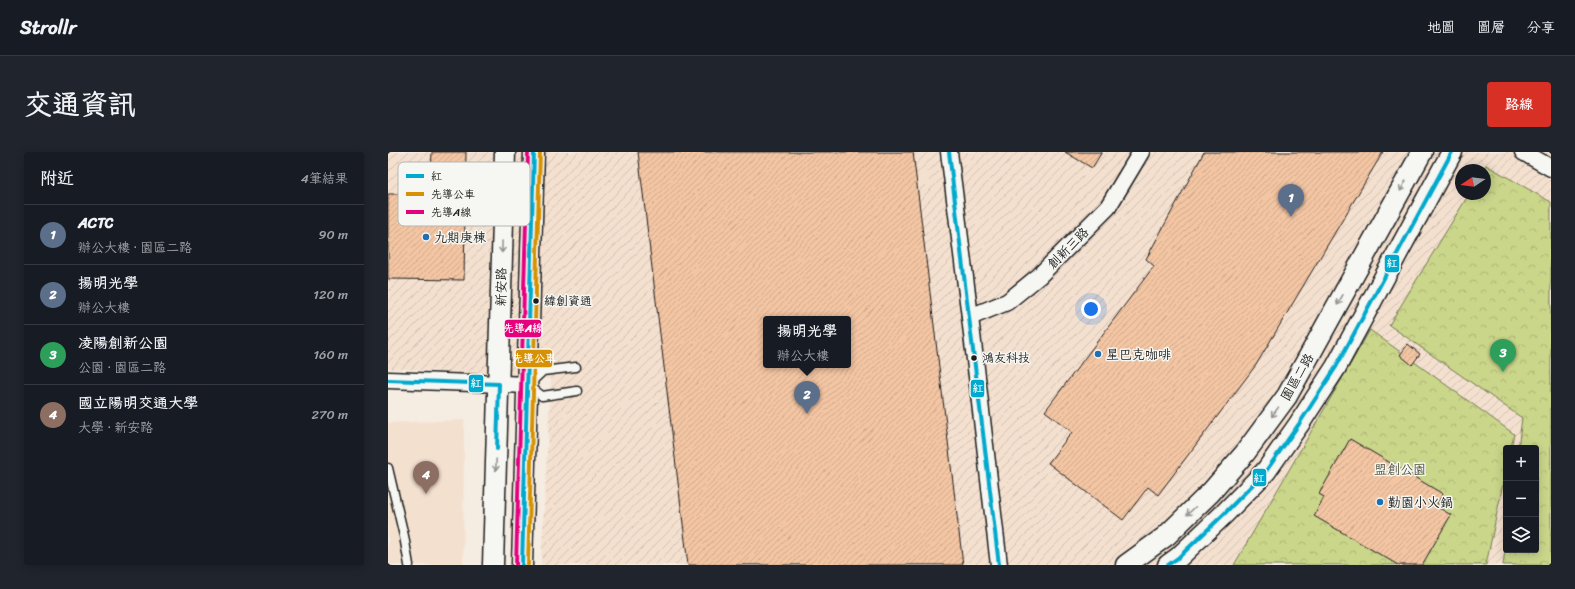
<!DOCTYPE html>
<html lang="zh-TW">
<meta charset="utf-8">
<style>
body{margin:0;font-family:Sriracha,"LXGW WenKai TC",sans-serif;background:#20242c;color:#f1f3f6}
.controls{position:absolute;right:12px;bottom:12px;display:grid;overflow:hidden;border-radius:4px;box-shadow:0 2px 10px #0003}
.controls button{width:36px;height:36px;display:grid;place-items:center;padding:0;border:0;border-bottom:1px solid #363941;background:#171b24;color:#f1f3f6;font:20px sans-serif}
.compass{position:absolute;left:1067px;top:12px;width:36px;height:36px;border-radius:50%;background:#171b24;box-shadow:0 2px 10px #0003;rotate:257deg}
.you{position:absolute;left:703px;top:157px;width:14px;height:14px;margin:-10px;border:3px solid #fff;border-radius:50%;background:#1a73e8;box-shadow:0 0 0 6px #1a73e833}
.badge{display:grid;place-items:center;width:26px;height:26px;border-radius:50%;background:#d93025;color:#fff;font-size:13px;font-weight:700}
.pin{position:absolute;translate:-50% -33px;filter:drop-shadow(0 1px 2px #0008)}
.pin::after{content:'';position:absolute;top:21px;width:14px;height:12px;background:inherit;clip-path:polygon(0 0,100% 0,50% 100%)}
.popup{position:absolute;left:375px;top:164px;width:88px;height:52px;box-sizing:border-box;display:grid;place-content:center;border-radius:4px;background:#171b24;filter:drop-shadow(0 1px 3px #0005);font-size:13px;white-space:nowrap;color:#9ea1a6}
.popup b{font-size:15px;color:#f1f3f6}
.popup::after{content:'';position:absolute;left:50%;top:100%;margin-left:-8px;border:8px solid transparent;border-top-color:#171b24}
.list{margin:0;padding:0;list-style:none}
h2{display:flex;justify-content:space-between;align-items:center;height:52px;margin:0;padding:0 16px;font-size:17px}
h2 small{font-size:13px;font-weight:400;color:#9ea1a6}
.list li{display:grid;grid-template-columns:26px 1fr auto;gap:12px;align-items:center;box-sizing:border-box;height:60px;padding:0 16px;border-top:1px solid #363941}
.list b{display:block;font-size:15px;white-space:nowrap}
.list p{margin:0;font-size:13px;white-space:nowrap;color:#9ea1a6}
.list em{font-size:13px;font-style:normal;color:#9ea1a6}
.icon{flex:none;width:22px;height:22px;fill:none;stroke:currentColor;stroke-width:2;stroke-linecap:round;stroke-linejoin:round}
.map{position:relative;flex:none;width:1163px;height:413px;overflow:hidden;border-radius:4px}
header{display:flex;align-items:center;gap:24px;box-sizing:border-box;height:56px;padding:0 20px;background:#171b24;border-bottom:1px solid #363941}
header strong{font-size:19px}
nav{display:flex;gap:22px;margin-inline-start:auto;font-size:14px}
.intro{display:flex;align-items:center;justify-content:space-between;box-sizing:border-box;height:96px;padding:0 24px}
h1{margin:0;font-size:28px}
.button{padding:10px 18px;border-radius:4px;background:#d93025;color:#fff;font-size:14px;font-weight:700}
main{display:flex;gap:24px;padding:0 24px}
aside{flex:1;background:#171b24;border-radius:4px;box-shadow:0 2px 10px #0003}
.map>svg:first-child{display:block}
.built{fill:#f4e0cf}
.industrial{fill:url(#industrial-furrows);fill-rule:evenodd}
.park{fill:url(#park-crowns);stroke:#737953}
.building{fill:url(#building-hatch);stroke:#1c1c1c;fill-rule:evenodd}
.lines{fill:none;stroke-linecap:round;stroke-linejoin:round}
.service-casing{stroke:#1c1c1c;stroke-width:11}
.minor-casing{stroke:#1c1c1c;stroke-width:19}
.tertiary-casing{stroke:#1c1c1c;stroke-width:23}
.service{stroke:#f6f6f2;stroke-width:8}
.minor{stroke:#f6f6f2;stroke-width:16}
.tertiary{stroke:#f6f6f2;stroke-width:20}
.bus-1-casing{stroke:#f6f6f2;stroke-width:7}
.bus-2-casing{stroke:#f6f6f2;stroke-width:7}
.bus-3-casing{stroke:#f6f6f2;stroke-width:7}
.bus-1{stroke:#00a9ce;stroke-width:4}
.bus-2{stroke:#d69104;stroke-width:4}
.bus-3{stroke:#e5007d;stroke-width:4}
.oneway{stroke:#949492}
.poi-dot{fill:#1f6fb2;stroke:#f6f6f2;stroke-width:1.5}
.bus-dot{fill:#1c1c1c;stroke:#f6f6f2;stroke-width:1.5}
.labels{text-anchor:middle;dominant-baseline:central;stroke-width:3;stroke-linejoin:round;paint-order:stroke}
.bus-label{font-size:12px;fill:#1c1c1c;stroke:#f6f6f2;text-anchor:start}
.poi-label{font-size:13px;fill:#1c1c1c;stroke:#f6f6f2;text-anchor:start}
.street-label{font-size:13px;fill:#1c1c1c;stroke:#f6f6f2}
.park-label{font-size:13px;fill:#50543d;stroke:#f6f6f2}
.key{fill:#f6f6f2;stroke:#b5b5b2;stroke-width:1}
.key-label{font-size:11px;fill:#1c1c1c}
.line-badge{stroke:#f6f6f2;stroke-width:1.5}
.badge-label{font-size:11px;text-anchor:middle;font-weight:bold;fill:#fff}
</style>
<header>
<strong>Strollr</strong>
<nav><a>地圖</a><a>圖層</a><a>分享</a></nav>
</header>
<div class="intro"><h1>交通資訊</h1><a class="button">路線</a></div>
<main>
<aside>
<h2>附近<small>4筆結果</small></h2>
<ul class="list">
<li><span class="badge" style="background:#5c6f8a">1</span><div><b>ACTC</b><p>辦公大樓 · 園區二路</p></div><em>90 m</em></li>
<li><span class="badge" style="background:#5c6f8a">2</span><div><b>揚明光學</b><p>辦公大樓</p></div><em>120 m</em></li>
<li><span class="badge" style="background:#2e9e5b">3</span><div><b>凌陽創新公園</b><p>公園 · 園區二路</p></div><em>160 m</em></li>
<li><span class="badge" style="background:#8d6e63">4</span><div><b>國立陽明交通大學</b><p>大學 · 新安路</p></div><em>270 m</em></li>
</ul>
</aside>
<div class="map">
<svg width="1163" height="413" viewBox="0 0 1163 413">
<defs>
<pattern id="industrial-furrows" width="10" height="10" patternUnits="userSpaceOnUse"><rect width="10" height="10" fill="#f4e0cf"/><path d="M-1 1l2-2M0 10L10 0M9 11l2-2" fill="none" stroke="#d1c0b1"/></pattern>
<pattern id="park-crowns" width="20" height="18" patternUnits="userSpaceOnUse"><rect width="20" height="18" fill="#cad68a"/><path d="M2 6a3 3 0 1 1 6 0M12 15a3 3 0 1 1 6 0" fill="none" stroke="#adb776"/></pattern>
<pattern id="building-hatch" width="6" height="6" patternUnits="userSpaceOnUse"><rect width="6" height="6" fill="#f3c5a3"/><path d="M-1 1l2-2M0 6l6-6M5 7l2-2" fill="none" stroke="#d0a98c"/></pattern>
</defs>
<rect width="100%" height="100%" fill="#f5ece2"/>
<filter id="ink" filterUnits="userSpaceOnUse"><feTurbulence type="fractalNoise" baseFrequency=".025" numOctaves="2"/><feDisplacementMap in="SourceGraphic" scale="8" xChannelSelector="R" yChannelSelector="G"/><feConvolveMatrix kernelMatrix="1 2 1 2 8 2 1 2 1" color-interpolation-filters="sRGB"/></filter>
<g filter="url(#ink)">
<polygon class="built" points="76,268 75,413 0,413 0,271"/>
<path class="industrial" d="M 0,0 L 1163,0 L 1163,413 L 153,413 L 163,227 L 0,216 ZM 1073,18 L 1097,18 L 1097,42 L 1073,42 ZM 378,167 L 460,167 L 460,213 L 378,213 ZM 1118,296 L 1148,296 L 1148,398 L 1118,398 Z"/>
<g class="park">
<polygon points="1098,13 1163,50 1163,413 1115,413 1118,391 1118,398 1148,398 1148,296 1130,296 1134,266 1001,173 1081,42 1097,42 1097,18 1095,18"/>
<polygon points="982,178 1126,282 1123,296 1118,296 1118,318 1098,413 846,413"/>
</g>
<g class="building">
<polygon points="44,0 78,0 76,128 0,127 0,42 42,42"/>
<path d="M 250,0 L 525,0 L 575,413 L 300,413 ZM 378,167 L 460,167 L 460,213 L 378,213 Z"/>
<polygon points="677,0 714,0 704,16"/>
<polygon points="816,0 995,0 868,213 770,343 760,335 735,368 660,311 684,280 657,259 766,114 758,107"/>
<polygon points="1020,192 1032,202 1024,213 1012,203"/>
<polygon points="962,287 1055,342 1048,354 1063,363 1034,413 1010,413 926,364 936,345 931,342"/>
</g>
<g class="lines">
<defs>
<g id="service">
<polyline points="188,215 155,219 140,233 154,244 189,239"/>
<polyline points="0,316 16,384 21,413"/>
</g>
<g id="minor">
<polyline points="561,0 582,165 611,413"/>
<polyline points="1135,0 1163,16"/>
<polyline points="582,165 619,150 651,124 720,55 753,0"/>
<polyline points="0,228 140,233"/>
</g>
<g id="tertiary">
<polyline points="105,413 117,0"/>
<polyline points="134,413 146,0"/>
<polyline points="738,413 778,384 823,340 857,301 899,244 1034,0"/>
<polyline points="780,413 791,405 836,362 878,319 911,272 948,215 1064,0"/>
</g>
</defs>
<use href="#service" class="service-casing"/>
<use href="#minor" class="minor-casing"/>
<use href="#tertiary" class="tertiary-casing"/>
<use href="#service" class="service"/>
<use href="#minor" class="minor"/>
<use href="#tertiary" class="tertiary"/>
<defs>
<g id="bus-1">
<polyline points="561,0 611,413"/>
<polyline points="0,228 111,232 109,297"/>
<polyline points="134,413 146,0"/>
<polyline points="780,413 791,405 836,362 878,319 911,272 948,215 1064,0"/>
</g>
<polyline id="bus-2" points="140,413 152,0"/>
<polyline id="bus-3" points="128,413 140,0"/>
</defs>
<use href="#bus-1" class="bus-1-casing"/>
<use href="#bus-2" class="bus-2-casing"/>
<use href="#bus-3" class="bus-3-casing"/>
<use href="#bus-1" class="bus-1"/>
<use href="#bus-2" class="bus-2"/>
<use href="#bus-3" class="bus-3"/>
</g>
<defs><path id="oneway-shaft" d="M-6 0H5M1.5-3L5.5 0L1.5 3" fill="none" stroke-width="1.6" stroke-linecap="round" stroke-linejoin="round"/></defs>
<g class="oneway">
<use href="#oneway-shaft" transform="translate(1015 34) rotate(119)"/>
<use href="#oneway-shaft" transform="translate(114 95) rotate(91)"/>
<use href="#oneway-shaft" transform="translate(952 148) rotate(119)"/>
<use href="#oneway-shaft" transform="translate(887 260) rotate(126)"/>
<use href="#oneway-shaft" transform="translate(108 313) rotate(92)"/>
<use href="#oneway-shaft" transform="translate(803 359) rotate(136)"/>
</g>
</g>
<g class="poi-dot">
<circle cx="38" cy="85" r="4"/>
<circle cx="710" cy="202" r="4"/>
<circle cx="992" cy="350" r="4"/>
</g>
<g class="bus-dot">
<circle cx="148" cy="149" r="3.5"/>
<circle cx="586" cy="206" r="3.5"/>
</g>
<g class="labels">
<g class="bus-label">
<text x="156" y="149">緯創資通</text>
<text x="594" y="206">鴻友科技</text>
</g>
<g class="poi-label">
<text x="46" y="85">九期庚棟</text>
<text x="718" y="202">星巴克咖啡</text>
<text x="1000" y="350">勤園小火鍋</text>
</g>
<g class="street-label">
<text transform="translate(680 96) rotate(-45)">創新三路</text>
<text transform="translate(113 135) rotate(-89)">新安路</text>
<text transform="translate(909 225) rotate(-60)">園區二路</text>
</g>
<g class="park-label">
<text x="1012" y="317">盟創公園</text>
</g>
</g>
<rect x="10" y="10" width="132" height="64" rx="6" class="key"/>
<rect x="18" y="22" width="18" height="4" fill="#00a9ce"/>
<rect x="18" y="40" width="18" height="4" fill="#d69104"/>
<rect x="18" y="58" width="18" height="4" fill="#e5007d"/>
<g class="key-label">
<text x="43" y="28">紅</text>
<text x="43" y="46">先導公車</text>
<text x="43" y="64">先導A線</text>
</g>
<g class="line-badge">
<rect x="996" y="102" width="16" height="19" rx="4" fill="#00a9ce"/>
<rect x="116" y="167" width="38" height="19" rx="4" fill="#e5007d"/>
<rect x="127" y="197" width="38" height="19" rx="4" fill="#d69104"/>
<rect x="80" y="222" width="16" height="19" rx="4" fill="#00a9ce"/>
<rect x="582" y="227" width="15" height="19" rx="4" fill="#00a9ce"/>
<rect x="864" y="316" width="15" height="19" rx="4" fill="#00a9ce"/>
</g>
<g class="badge-label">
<text x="1004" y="115">紅</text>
<text x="135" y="180">先導A線</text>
<text x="146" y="210">先導公車</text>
<text x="88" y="235">紅</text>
<text x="590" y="240">紅</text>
<text x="871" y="330">紅</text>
</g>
</svg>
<div class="controls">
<button>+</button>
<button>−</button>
<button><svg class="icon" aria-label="layers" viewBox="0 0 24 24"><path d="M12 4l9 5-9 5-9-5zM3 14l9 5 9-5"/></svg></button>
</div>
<svg class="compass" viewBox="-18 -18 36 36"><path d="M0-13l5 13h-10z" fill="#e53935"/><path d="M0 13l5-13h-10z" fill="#9ea1a6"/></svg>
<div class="you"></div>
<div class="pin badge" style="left:903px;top:65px;background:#5c6f8a">1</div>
<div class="pin badge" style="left:419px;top:262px;background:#5c6f8a">2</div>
<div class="popup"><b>揚明光學</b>辦公大樓</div>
<div class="pin badge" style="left:1115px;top:220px;background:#2e9e5b">3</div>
<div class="pin badge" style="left:38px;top:342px;background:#8d6e63">4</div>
</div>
</main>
